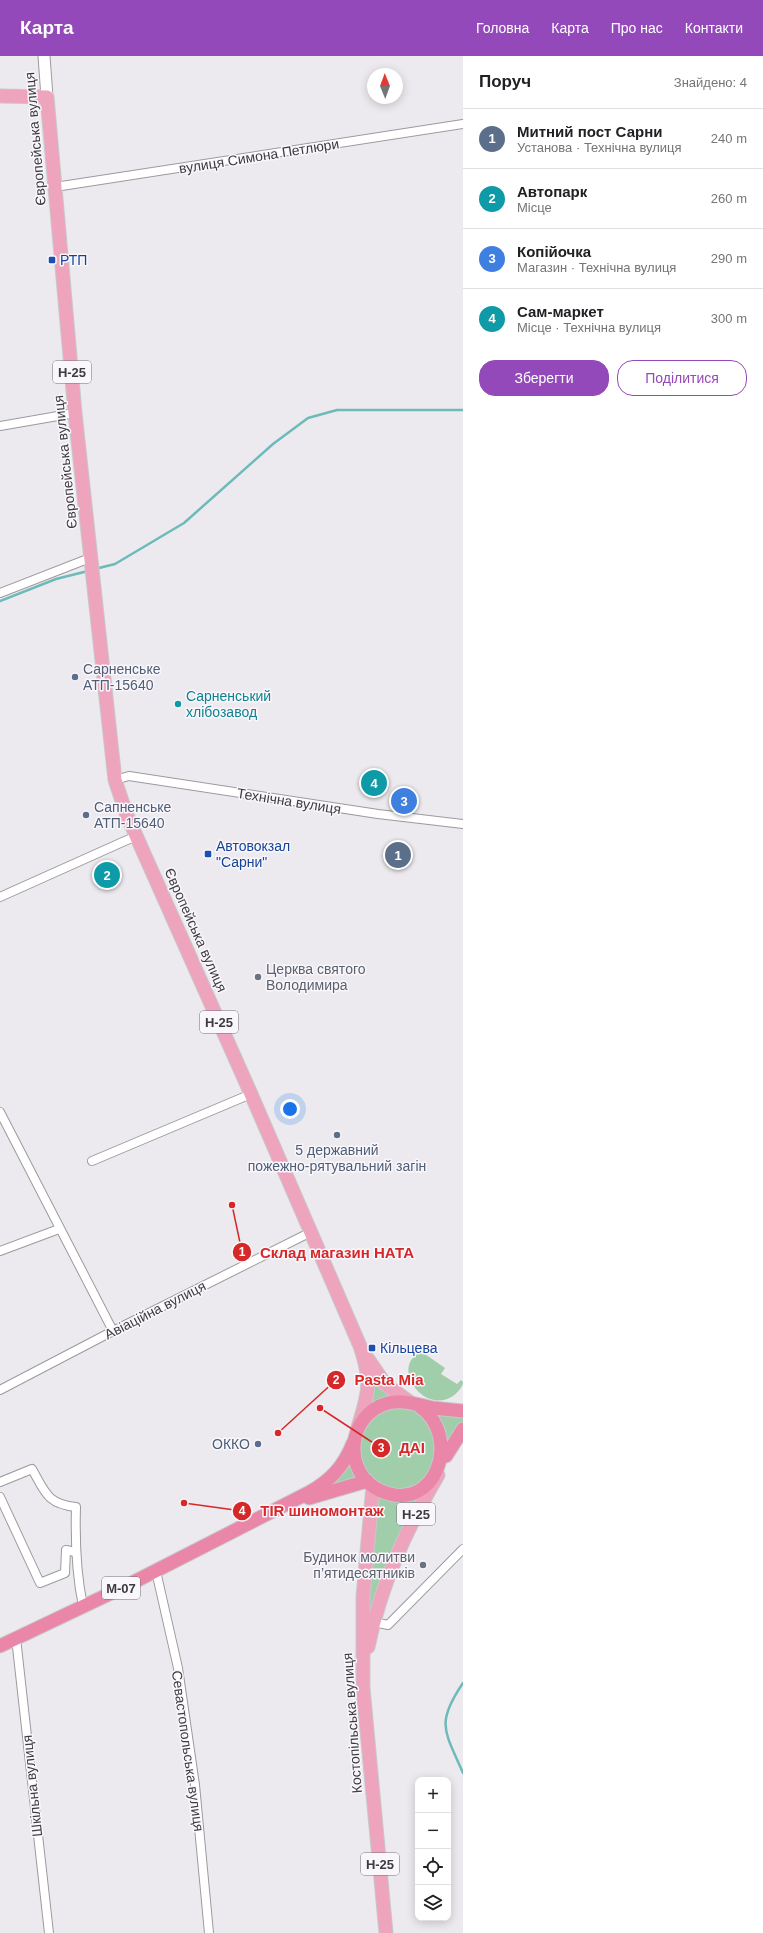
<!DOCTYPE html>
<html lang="uk">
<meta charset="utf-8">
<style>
body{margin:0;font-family:Arial,sans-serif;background:#f6f6f6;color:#202124}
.controls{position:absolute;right:12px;bottom:12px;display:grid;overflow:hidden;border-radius:8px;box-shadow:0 2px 10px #0003}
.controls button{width:36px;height:36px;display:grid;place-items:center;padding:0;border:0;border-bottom:1px solid #e0e0e0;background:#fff;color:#202124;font:20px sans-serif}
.compass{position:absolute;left:367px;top:12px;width:36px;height:36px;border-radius:50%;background:#fff;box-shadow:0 2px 10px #0003;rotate:359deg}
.you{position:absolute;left:290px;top:1053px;width:14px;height:14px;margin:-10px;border:3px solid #fff;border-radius:50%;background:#1a73e8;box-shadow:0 0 0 6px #1a73e833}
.badge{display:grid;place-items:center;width:26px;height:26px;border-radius:50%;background:#9449ba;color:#fff;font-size:13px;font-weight:700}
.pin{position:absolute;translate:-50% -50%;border:2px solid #fff;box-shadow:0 1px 4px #0006}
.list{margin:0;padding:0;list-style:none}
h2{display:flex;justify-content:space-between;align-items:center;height:52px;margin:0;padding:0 16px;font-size:17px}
h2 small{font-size:13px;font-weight:400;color:#757577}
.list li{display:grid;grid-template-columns:26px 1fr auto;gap:12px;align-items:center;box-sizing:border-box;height:60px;padding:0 16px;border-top:1px solid #e0e0e0}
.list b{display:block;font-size:15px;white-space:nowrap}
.list p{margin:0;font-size:13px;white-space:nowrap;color:#757577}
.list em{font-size:13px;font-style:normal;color:#757577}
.actions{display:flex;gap:8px;padding:12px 16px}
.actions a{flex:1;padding:9px 0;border:1px solid #9449ba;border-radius:16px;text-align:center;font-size:14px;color:#9449ba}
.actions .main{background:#9449ba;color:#fff}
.icon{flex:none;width:22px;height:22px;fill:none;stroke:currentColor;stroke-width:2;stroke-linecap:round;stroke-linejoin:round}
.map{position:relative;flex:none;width:463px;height:1877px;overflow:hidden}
header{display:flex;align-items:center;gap:24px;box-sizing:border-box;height:56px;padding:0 20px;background:#9449ba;color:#fff}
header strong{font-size:19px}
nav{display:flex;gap:22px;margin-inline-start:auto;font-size:14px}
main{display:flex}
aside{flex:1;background:#fff}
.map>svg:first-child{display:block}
.green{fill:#a0ceab}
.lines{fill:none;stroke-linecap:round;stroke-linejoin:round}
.stream{stroke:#6dbabb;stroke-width:2.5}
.minor-casing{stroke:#9c9a9e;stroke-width:10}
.secondary-casing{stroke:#9c9a9e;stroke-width:13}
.primary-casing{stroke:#c8c8c9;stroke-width:15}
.trunk-casing{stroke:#c8c8c9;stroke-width:15}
.minor{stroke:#fff;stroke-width:8}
.secondary{stroke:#fff;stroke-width:11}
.primary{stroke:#efa4bd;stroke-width:13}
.trunk{stroke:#ea86a7;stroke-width:13}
.transit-dot{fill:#1a4fb4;stroke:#f9f7fc;stroke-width:1.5}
.service-dot{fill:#5c6f8a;stroke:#f9f7fc;stroke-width:1.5}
.culture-dot{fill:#0f9aa8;stroke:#f9f7fc;stroke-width:1.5}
.worship-dot{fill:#6b7280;stroke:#f9f7fc;stroke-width:1.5}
.labels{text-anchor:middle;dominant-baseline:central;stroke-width:3;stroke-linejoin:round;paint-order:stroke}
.shield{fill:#f9f7fc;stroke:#757376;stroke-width:1}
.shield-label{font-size:13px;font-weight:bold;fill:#3c3b3d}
.street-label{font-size:14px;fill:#3c3b3d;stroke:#f9f7fc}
.transit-label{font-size:14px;fill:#164399;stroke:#f9f7fc;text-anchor:start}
.service-label{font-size:14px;fill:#4e5e75;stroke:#f9f7fc;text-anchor:start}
.culture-label{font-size:14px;fill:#0d838f;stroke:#f9f7fc;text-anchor:start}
.worship-label{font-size:14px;fill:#5b616d;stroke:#f9f7fc;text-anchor:start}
.leader{fill:none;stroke:#d62828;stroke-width:1.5}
.callout-dot{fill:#d62828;stroke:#f9f7fc;stroke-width:1.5}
.mark-label{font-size:12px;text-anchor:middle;font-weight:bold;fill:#fff}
.callout-label{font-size:15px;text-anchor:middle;font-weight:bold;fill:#d62828;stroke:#f9f7fc;stroke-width:3;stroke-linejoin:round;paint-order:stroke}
</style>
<header>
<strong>Карта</strong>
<nav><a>Головна</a><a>Карта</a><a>Про нас</a><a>Контакти</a></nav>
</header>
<main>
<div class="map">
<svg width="463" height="1877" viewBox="0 0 463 1877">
<rect width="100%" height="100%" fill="#eceaee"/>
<g class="green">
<path d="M 422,1296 L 445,1312 L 441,1318 L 457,1328 L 461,1324 L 463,1326 C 463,1331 457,1337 453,1340 C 423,1360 389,1308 422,1296 Z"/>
<polygon points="366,1308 393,1335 463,1355 463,1373 405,1478 365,1606 373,1430 310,1436 353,1387"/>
</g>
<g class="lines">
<g class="stream">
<polyline points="95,513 115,508 184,467 273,388 308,362 337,354 463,354"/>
<polyline points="0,545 56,523 88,515"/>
<path d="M 463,1627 C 435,1668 445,1675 463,1717"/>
</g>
<defs>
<g id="minor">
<polyline points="55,131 463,68"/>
<polyline points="0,370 75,357"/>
<polyline points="0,537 90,502"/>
<polyline points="115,724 129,720 378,758 463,768"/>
<polyline points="0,841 136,780"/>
<polyline points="0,1056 113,1275"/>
<polyline points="92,1105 251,1038"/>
<polyline points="0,1195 59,1173"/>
<polyline points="0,1334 113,1275 311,1176"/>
<path d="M 0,1426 L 32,1413 C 45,1436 47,1448 76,1451 C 75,1485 76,1517 83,1550"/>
<polyline points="0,1441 40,1527 65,1517 66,1494 75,1496"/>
<polyline points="156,1515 178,1612 195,1729 209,1877"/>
<polyline points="374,1566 388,1569 463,1493"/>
<polyline points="16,1582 49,1877"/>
</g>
<polyline id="secondary" points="44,0 47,41"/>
<g id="primary">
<path d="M 0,40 L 47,41 L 75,357 L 115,724 L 126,757 L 251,1038 L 360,1290 C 372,1325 369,1337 358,1371"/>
<polyline points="368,1303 385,1328 411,1347"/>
<polyline points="373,1430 363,1541 363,1632 386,1877"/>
<path d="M 368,1591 C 381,1528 406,1474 438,1419"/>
</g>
<g id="trunk">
<path d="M 419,1350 C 463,1380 436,1459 381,1435 C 341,1417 347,1358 388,1347 C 403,1343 418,1349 433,1352 C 443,1353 453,1354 463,1355"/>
<polyline points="446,1400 463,1373"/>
<polyline points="309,1442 367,1425"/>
<path d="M 0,1590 L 126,1530 L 310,1436 C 331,1424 344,1410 353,1387"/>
</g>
</defs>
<use href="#minor" class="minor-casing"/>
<use href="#secondary" class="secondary-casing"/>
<use href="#primary" class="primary-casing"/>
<use href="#trunk" class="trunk-casing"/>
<use href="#minor" class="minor"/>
<use href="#secondary" class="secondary"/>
<use href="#primary" class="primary"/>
<use href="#trunk" class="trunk"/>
</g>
<g class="transit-dot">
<rect x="48" y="200" width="8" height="8" rx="2"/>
<rect x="204" y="794" width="8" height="8" rx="2"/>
<rect x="368" y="1288" width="8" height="8" rx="2"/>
</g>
<g class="service-dot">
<circle cx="75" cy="621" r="4"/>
<circle cx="86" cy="759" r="4"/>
<circle cx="337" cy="1079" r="4"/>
<circle cx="258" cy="1388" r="4"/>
</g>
<circle class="culture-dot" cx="178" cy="648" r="4"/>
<g class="worship-dot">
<circle cx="258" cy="921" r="4"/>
<circle cx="423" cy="1509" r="4"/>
</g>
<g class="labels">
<g class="shield">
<rect x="53" y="305" width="38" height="22" rx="3"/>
<rect x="200" y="955" width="38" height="22" rx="3"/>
<rect x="397" y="1447" width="38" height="22" rx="3"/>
<rect x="102" y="1521" width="38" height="22" rx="3"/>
<rect x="361" y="1797" width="38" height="22" rx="3"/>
</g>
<g class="shield-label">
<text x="72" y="316">Н-25</text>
<text x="219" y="966">Н-25</text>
<text x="416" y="1458">Н-25</text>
<text x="121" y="1532">М-07</text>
<text x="380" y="1808">Н-25</text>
</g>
<g class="street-label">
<text transform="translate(35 83) rotate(-95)">Європейська вулиця</text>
<text transform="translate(259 100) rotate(-9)">вулиця Симона Петлюри</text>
<text transform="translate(65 406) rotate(-96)">Європейська вулиця</text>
<text transform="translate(289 745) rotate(9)">Технічна вулиця</text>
<text transform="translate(196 874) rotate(66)">Європейська вулиця</text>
<text transform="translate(155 1254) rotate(-27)">Авіаційна вулиця</text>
<text transform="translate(352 1667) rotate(-94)">Костопільська вулиця</text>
<text transform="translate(188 1695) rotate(82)">Севастопольська вулиця</text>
<text transform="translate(32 1730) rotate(-96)">Шкільна вулиця</text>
</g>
<g class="transit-label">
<text x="60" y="204">РТП</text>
<text x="216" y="790">Автовокзал<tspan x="216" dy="16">"Сарни"</tspan></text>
<text x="380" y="1292">Кільцева</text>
</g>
<g class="service-label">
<text x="83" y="613">Сарненське<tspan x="83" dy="16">АТП-15640</tspan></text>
<text x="94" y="751">Сапненське<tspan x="94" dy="16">АТП-15640</tspan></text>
<text x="337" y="1094" text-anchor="middle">5 державний<tspan x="337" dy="16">пожежно-рятувальний загін</tspan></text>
<text x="250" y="1388" text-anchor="end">ОККО</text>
</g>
<g class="culture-label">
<text x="186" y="640">Сарненський<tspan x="186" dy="16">хлібозавод</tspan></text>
</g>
<g class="worship-label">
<text x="266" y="913">Церква святого<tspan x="266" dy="16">Володимира</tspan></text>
<text x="415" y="1501" text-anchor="end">Будинок молитви<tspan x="415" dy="16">п’ятидесятників</tspan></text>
</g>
</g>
<path class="leader" d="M232 1149L242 1196M278 1377L336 1324M320 1352L381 1392M184 1447L242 1455"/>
<g class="callout-dot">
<circle cx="232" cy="1149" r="4"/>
<circle cx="278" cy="1377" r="4"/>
<circle cx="320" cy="1352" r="4"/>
<circle cx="184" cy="1447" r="4"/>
<circle cx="242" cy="1196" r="10"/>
<circle cx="336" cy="1324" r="10"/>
<circle cx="381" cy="1392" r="10"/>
<circle cx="242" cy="1455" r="10"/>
</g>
<g class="mark-label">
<text x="242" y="1200">1</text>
<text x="336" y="1328">2</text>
<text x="381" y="1396">3</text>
<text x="242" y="1459">4</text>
</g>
<g class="callout-label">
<text x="337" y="1202">Склад магазин НАТА</text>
<text x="389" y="1329">Pasta Mia</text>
<text x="412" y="1397">ДАІ</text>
<text x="322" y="1460">TIR шиномонтаж</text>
</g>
</svg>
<div class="controls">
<button>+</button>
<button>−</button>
<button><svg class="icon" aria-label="locate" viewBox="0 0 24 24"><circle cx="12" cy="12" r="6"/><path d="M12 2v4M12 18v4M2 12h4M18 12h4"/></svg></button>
<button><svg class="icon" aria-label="layers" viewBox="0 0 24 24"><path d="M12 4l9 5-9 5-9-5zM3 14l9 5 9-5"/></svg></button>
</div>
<svg class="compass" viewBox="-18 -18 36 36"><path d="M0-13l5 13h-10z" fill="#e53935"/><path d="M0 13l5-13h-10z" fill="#757577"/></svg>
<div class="you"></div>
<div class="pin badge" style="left:398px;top:799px;background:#5c6f8a">1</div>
<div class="pin badge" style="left:107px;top:819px;background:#0f9aa8">2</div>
<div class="pin badge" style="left:404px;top:745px;background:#3f7fe0">3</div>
<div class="pin badge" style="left:374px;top:727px;background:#0f9aa8">4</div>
</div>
<aside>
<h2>Поруч<small>Знайдено: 4</small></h2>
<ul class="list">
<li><span class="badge" style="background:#5c6f8a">1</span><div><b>Митний пост Сарни</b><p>Установа · Технічна вулиця</p></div><em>240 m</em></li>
<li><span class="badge" style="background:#0f9aa8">2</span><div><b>Автопарк</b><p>Місце</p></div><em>260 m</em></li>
<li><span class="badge" style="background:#3f7fe0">3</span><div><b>Копійочка</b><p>Магазин · Технічна вулиця</p></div><em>290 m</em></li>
<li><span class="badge" style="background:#0f9aa8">4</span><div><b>Сам-маркет</b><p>Місце · Технічна вулиця</p></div><em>300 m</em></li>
</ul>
<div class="actions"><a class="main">Зберегти</a><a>Поділитися</a></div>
</aside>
</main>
